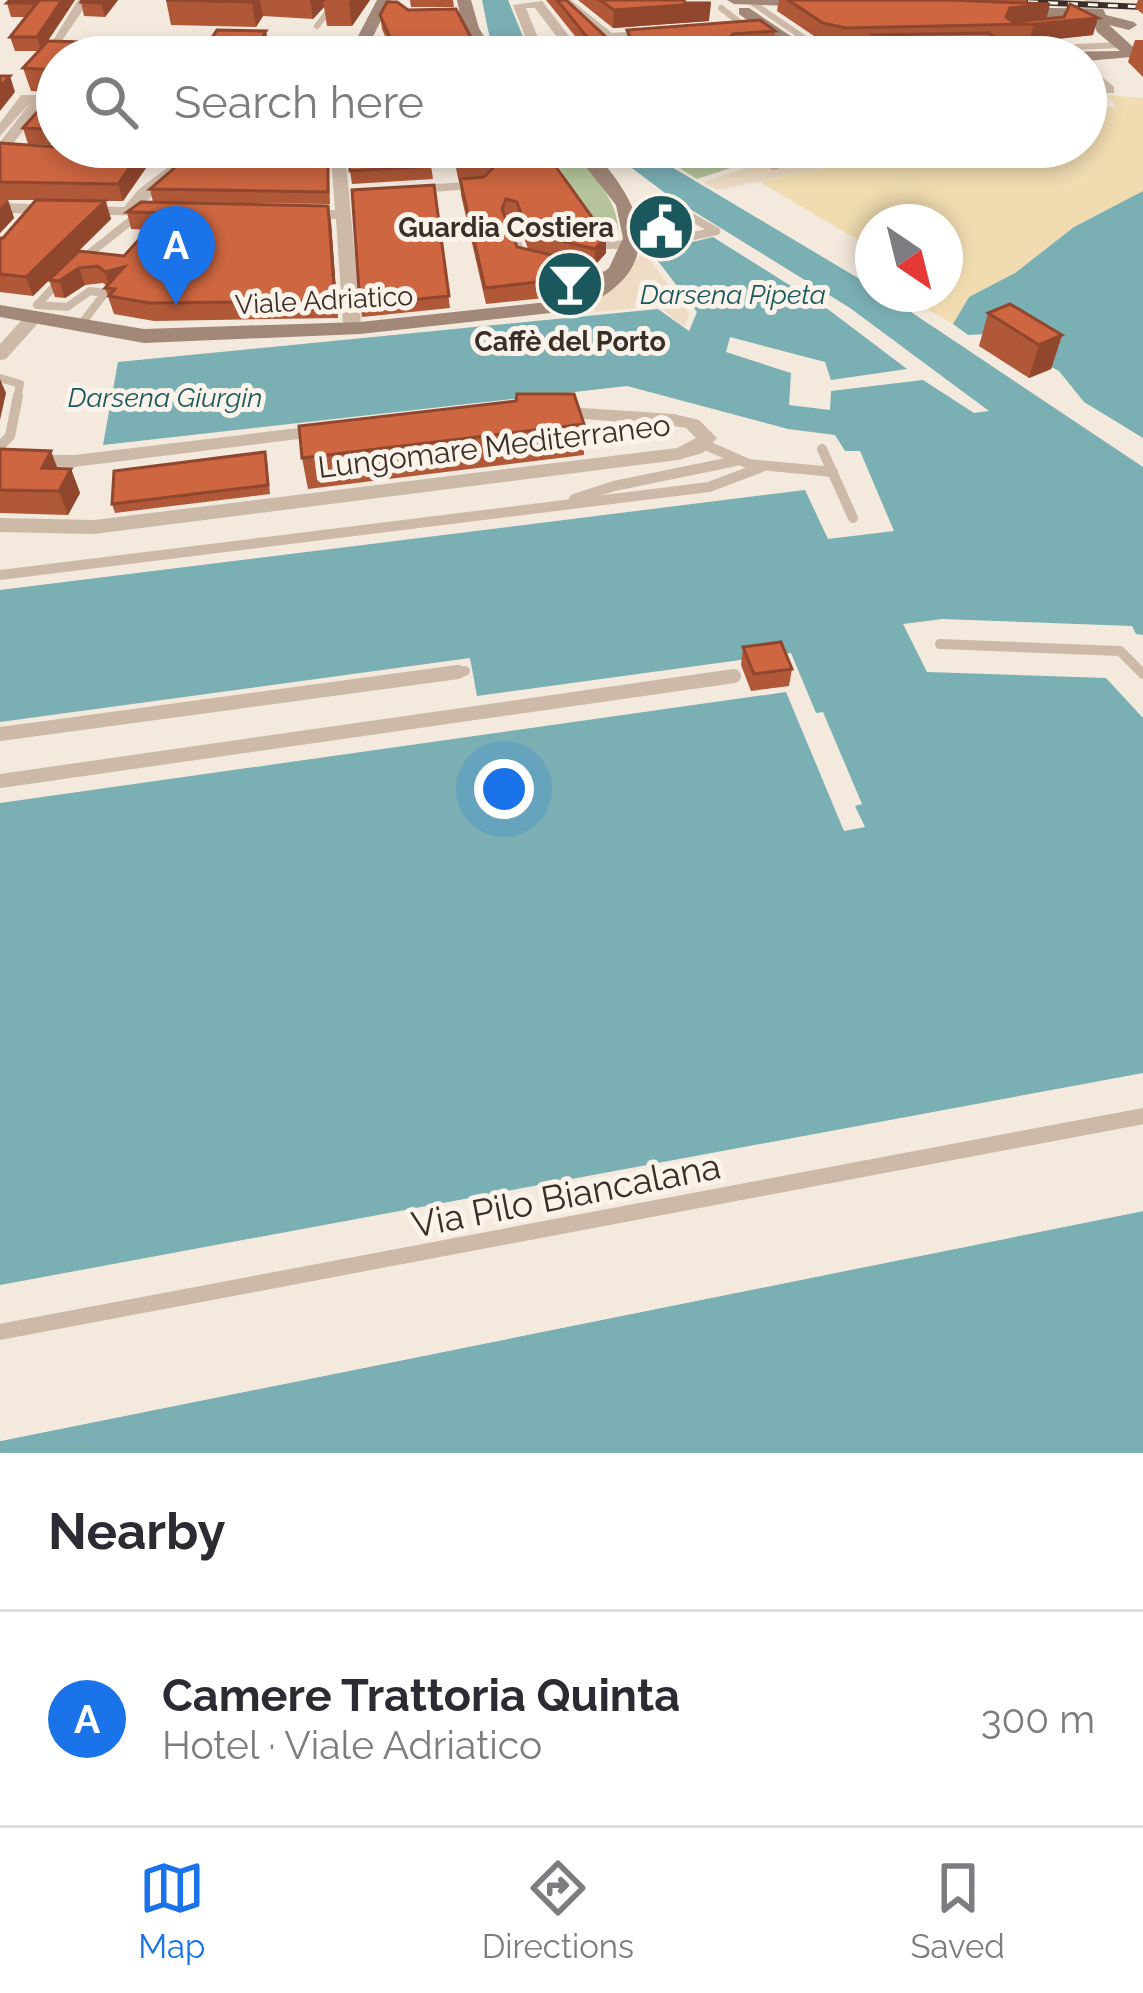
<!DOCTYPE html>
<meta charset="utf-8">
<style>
body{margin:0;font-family:Raleway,sans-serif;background:#f2f2f3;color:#2b2b33}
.compass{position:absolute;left:855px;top:204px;width:108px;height:108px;border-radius:50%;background:#fff;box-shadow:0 6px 18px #0003;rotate:145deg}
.you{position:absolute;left:504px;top:789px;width:42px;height:42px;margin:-30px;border:9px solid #fff;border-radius:50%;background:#1a73e8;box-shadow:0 0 0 18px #1a73e833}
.badge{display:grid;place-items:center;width:78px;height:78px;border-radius:50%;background:#1a73e8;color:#fff;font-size:39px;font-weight:700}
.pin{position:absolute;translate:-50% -99px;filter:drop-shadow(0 3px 6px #0008)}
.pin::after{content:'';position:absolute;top:63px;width:42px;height:36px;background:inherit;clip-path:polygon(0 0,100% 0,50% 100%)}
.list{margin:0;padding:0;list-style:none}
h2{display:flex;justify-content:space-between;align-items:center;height:156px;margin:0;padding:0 48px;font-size:51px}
h2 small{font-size:39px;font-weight:400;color:#7c7c81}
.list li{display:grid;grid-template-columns:78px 1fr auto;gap:36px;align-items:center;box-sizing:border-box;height:216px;padding:0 48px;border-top:3px solid #e1e1e2}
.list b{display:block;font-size:45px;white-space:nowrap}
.list p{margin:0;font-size:39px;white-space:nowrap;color:#7c7c81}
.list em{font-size:39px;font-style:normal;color:#7c7c81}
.icon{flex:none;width:66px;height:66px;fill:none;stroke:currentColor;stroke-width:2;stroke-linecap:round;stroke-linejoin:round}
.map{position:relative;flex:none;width:1143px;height:1453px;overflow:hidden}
.search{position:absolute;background:#fff;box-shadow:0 6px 18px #0003;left:36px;right:36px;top:36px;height:132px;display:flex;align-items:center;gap:30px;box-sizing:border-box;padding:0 42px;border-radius:66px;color:#7c7c81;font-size:45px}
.sheet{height:372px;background:#fff}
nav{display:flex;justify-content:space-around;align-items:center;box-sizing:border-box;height:168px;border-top:3px solid #e1e1e2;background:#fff;font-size:33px;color:#7c7c81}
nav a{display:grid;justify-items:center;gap:6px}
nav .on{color:#1a73e8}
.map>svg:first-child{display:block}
.green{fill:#b5c49b}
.sand{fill:#f1dcb1}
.plaza{fill:#eddbc3}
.water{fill:#7aafb3}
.pier{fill:#f4e9dd}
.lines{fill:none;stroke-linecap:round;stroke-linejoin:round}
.secondary-tunnel{stroke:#cfc4b9;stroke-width:16;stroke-dasharray:16 8;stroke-linecap:butt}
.lane-far4{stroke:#cdb9a7;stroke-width:6}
.lane-far3{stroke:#cdb9a7;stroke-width:8}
.lane-far2{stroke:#cdb9a7;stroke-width:10}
.lane-far1{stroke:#cdb9a7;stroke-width:14}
.lane{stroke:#cdb9a7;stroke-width:16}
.street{fill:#cdb9a7;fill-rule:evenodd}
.secondary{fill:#a18879;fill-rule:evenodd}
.rail-casing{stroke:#392e28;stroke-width:6}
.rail{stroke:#fbf3e9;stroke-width:3;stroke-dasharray:10;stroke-linecap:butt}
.wall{fill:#b05838}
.shaded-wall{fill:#90472e}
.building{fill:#cd6641;stroke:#90472e;stroke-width:3}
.labels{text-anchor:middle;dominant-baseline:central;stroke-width:10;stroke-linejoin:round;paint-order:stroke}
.far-poi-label{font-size:27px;font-weight:bold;fill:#392e28;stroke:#fbf3e9;text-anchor:end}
.far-water-label{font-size:27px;font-style:italic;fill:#1b585d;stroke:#fbf3e9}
.far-street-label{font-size:27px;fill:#392e28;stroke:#fbf3e9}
.street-label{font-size:30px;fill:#392e28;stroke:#fbf3e9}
.near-street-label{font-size:36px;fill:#392e28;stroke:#fbf3e9}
</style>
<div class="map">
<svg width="1143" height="1453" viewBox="0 0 1143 1453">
<rect width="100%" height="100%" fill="#f4e9dd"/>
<g class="green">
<path d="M 547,147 L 568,147 C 590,171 624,204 617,239 L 604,241 Z"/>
<polygon points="707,147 733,147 755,160 697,179 667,160"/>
</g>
<polygon class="sand" points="1107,95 1143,98 1143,191 1074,227 1015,273 969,297 953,324 901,294 945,294 945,222 873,222 873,249 760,182 889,155 877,147 1086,147 1086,108 1117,107"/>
<g class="plaza">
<polygon points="810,147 854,147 823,157 836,166 717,190 703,182"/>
<polygon points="644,252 689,313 685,327 658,306 595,312 592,300"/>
</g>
<g class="water">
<path d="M 482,0 L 508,0 L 526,44 L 537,57 C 486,57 492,45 482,0 Z"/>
<polygon points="604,147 659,147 667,152 655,157 873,287 873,294 884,294 1143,467 1143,635 1136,634 1132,626 942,619 903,624 927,672 1106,678 1143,718 1143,1073 0,1285 0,803 786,692 844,831 865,827 855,806 862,804 823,712 816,713 791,653 477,696 470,658 0,722 0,590 805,490 828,539 894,531 860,451 845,451 835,435 788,429 627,386 103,445 118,362 658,309 689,331 697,312 651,252 713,237 829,310 907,369 831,380 825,362 730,337 726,352 791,373 789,405 830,410 831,391 923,380 974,413 989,411 850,308 669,196"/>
<polygon points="1143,191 1143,438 1084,402 1059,371 987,334 968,335 953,324 969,297 1015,273 1074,227"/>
<polygon points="1143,1211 1143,1453 0,1453 0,1441"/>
</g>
<polygon class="pier" points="1143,1205 1143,1211 0,1441 0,1435"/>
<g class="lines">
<polyline class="secondary-tunnel" points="1086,0 1098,10"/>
<g class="lane-far4">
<polyline points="750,1 817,47 883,55"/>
<polyline points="721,8 747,28"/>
<polyline points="317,26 337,0"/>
<polyline points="1055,48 1121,45"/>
<polyline points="993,51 1028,49"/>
<polyline points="675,147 685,147"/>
</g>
<g class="lane-far3">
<polyline points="649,203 677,209 716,231"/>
<polyline points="510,222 522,256 529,258"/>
<polyline points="598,234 607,245 658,244 716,231"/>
<polyline points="80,261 138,215"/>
<polyline points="566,267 611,277"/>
<polyline points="61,279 37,305 67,307 90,291 105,293 79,327"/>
<polyline points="0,378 20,384 17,399"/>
</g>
<g class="lane-far2">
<polyline points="703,444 749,464 833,472"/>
<polyline points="0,446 10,436 18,396"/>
<polyline points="822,449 853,518"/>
<polyline points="574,499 614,486 736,461"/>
<polyline points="0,575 709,487 762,467"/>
<polyline points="940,644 1120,651 1143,674"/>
<polyline points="436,675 465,671"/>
</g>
<g class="lane-far1">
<polyline points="0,734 458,672"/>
<polyline points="0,781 734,676"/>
</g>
<polyline class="lane" points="0,1332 1143,1116"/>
<g class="street">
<polygon points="78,0 90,0 52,55 44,55"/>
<polygon points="558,0 571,0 612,33 654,30 660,34 618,40 630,57 617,57 605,40"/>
<polygon points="542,1 583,54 585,57 572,57 535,8 526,8 540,43 551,57 538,57 528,44 513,5"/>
<polygon points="1086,63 1114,87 1114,93 1104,93 1086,74"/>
<polygon points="21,95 41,95 48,99 5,154 0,155 0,142 31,102 0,136 0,123"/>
<polygon points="420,147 485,147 478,151 397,157 390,153"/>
<polygon points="737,147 754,147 785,167 773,170"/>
<polygon points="362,151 367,152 367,158 346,161 361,322 352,327 343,322 336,219 297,220 289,215 297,210 335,210 331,157"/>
<polygon points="180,158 192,161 139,208 165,210 165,216 0,213 0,203 124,207 138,190"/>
<polygon points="483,181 490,185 488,188 403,194 396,190 403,186"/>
<polygon points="34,312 43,317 40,321 6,359 0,360 0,344 28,313"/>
<polygon points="552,406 674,414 699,420 717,438 703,453 678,460 94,534 0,532 0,518 94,520 677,448 696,438 686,428 674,426 545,416 545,408"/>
<polygon points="332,424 342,430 339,434 74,467 0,466 0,454 74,455"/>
</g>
<g class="secondary">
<polygon points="377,0 391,0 363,57 347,57"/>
<polygon points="457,0 471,0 479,28 496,57 480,57 463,28"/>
<polygon points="727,0 823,0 825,3 818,7 734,4"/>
<polygon points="1010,7 1103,9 1106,15 1134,22 1137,25 1129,30 1109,25 1143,56 1086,61 1086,57 1038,57 1046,52 1120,51 1097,32 1093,21 1005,14 1003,11"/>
<polygon points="739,8 749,8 822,57 792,54 739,14"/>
<polygon points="328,147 346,147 347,157 338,162 230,167 102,162 93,157 102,152 230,157 329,152"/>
<path d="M 570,147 L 589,147 C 646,206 670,270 577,310 L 360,334 L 144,343 L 0,317 L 0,305 L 144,329 L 360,322 L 566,300 L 609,268 L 623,238 L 616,205 Z"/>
</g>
<defs>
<polyline id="rail" points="988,0 1143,7"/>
</defs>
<use href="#rail" class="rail-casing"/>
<use href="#rail" class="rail"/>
</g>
<g class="wall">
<polygon points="10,0 75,0 47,42 57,57 57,136 50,145 28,144 23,128 41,111 39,103 48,92 31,91 23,68 39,51 15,51 10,37 26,17 11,17 7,3"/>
<polygon points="82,0 118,0 105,17 84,16 81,2"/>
<polygon points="166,0 370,0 352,26 327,26 324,7 313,19 263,16 256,27 171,25"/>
<polygon points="410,0 453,0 454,7 411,7"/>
<polygon points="546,0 566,0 617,47 627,46 627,30 775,31 774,45 802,57 587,57 587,51"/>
<polygon points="578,0 684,0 709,21 613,28"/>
<polygon points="779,0 1027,0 1026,3 1050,4 1046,19 1093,35 1029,42 998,42 1012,57 870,57 872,45 844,45 820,40 777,11"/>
<polygon points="1138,0 1143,0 1143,14 1135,8"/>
<polygon points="408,10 475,45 373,57 372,47 388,43 382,29 380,15"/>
<polygon points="1135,40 1143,40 1143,77 1128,62"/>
<polygon points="0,143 146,168 123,201 106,201 111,219 33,296 0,292 0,238 3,238 36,200 8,200 14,218 0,233"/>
<polygon points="261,147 294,147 261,150"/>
<polygon points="452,147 544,147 606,253 595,265 528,249 517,218 506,215 505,218 517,247 582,262 582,279 564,296 486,304 461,195 460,179 483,177 458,178"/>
<polygon points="759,147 799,147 776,156"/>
<polygon points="304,164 329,179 330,204 153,202 150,189"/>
<polygon points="431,166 433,179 352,184 350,171"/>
<polygon points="434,185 450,308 362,317 360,305"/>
<polygon points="141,202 331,222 338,318 154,321 114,314 105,288 107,286 103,283 85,285 65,298 55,297 49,280 79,251 124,256 149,230 131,229 127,212"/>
<polygon points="988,313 1062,335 1051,369 1029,378 979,346"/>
<polygon points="584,424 584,455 308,489 302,458"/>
<polygon points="0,449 58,468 71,469 80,493 68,515 0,513"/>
<polygon points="267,461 270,494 115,513 112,504"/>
<polygon points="743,647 792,669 789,686 751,691 741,665"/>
</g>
<g class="shaded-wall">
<polygon points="62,0 75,0 41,51 37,37"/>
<polygon points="104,0 118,0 105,17 101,3"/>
<polygon points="253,0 260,0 263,16 256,27 252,2"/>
<polygon points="310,0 330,0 323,1 324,7 313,19"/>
<polygon points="350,0 370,0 352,26 349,2"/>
<polygon points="711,3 709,21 613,28 614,10"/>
<polygon points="1050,4 1046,21 1004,25 1010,8"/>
<polygon points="1098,18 1093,35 1029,42 1034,24"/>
<polygon points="266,31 270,53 268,57 250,57"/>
<polygon points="116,43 120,57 104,57"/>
<polygon points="10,76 15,92 0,111 0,87"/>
<polygon points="57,115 57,136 50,145 45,129"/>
<polygon points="777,147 799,147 776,156"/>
<polygon points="142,150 146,168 123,201 118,184"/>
<polygon points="8,200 14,218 0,233 0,208"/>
<polygon points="105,201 111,219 33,296 26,277"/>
<polygon points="328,206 331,222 338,318 335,301"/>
<polygon points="606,237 606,253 595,265 595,249"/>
<polygon points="582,262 582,279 564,296 564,279"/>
<polygon points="124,267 129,284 110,289 105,272"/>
<polygon points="79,268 85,285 65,298 59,281"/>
<polygon points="1062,335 1051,369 1029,378 1039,345"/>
<polygon points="0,379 6,393 0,420"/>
<polygon points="51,451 60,475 42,468"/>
<polygon points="71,469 80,493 68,515 59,491"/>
</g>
<g class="building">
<polygon points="10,0 62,0 37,37 10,37 37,3 7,3"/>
<polygon points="82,0 104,0 101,3 81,2"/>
<polygon points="166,0 253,0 252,2"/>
<polygon points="557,0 566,0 617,47 634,46 627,30 760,20 775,31 733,34 724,45 796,45 802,57 596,57 587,46 587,37"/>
<polygon points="600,0 684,0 685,3 711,3 614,10"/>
<polygon points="788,0 948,0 1050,4 1010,8 1006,17 1013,22 1064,17 1070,4 1098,18 1034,24 846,28 823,23"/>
<polygon points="387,2 397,2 408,10 456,9 475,45 487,57 372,57 382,53 372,47 392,42 380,15"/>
<polygon points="217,30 266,31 250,57 199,57"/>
<polygon points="989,33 1012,57 891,57 873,35"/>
<polygon points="48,41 116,43 104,57 57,57 57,70 23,68"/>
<polygon points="0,76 10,76 0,87"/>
<polygon points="57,81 57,104 39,103"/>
<polygon points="38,111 57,111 57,115 45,129 23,128"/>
<polygon points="0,143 57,147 142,150 118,184 0,182"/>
<polygon points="429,147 431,166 350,171 349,152"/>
<polygon points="453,147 544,147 554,164 606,237 595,249 528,233 517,202 506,199 502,209 517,247 582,262 564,279 485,288 460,179 484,177 493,168 482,161 457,162"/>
<polygon points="303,156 301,163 328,167 328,192 150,189 187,157 235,161"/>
<polygon points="434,185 449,296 360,305 352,190"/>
<polygon points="36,200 105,201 26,277 0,274 0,238 3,238"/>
<polygon points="141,202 328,206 335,301 149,303 109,296 115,289 105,288 124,267 105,272 98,266 79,268 59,281 49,280 79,251 124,256 163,213 127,212"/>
<polygon points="1010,304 1062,335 1039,345 988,313"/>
<polygon points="517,394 574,394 584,424 302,458 299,426 516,401"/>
<polygon points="0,449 51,451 42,468 71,469 59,491 0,490"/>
<polygon points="265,452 268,485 112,504 114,471"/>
<polygon points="781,642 792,669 754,674 743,647"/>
</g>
<defs>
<symbol id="civic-disc" viewBox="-11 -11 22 22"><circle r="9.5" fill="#1b585d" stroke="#fbf3e9"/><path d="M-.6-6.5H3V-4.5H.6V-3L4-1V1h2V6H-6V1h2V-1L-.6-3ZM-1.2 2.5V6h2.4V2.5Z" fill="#fff"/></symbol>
<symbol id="bar-disc" viewBox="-11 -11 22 22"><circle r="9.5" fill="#1b585d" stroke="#fbf3e9"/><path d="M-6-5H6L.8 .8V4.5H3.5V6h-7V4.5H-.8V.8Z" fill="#fff"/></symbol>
</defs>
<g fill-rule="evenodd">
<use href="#civic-disc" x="623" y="189" width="76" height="76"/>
<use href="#bar-disc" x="532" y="246" width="76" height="76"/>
</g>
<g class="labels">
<g class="far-poi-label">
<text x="614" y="227">Guardia Costiera</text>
<text x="570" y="341" text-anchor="middle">Caffè del Porto</text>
</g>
<g class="far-water-label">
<text x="733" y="294">Darsena Pipeta</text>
<text x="165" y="397">Darsena Giurgin</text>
</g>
<g class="far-street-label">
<text transform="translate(324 300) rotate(-3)">Viale Adriatico</text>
</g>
<g class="street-label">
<text transform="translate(494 446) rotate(-7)">Lungomare Mediterraneo</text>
</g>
<g class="near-street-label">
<text transform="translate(566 1195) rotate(-11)">Via Pilo Biancalana</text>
</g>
</g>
</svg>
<svg class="compass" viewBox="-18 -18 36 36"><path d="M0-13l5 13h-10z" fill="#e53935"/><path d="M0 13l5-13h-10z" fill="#7c7c81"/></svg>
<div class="you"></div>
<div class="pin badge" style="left:176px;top:305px">A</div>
<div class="search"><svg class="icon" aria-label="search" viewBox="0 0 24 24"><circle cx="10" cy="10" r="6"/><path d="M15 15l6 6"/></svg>Search here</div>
</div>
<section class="sheet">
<h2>Nearby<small></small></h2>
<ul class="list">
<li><span class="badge">A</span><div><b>Camere Trattoria Quinta</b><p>Hotel · Viale Adriatico</p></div><em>300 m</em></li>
</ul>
</section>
<nav>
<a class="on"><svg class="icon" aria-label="map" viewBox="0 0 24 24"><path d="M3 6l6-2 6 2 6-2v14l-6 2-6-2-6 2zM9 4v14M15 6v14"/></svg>Map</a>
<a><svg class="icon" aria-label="directions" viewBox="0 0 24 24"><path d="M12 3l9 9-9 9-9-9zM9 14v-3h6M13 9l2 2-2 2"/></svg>Directions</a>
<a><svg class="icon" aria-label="saved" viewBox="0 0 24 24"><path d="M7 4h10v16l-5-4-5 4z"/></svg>Saved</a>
</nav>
